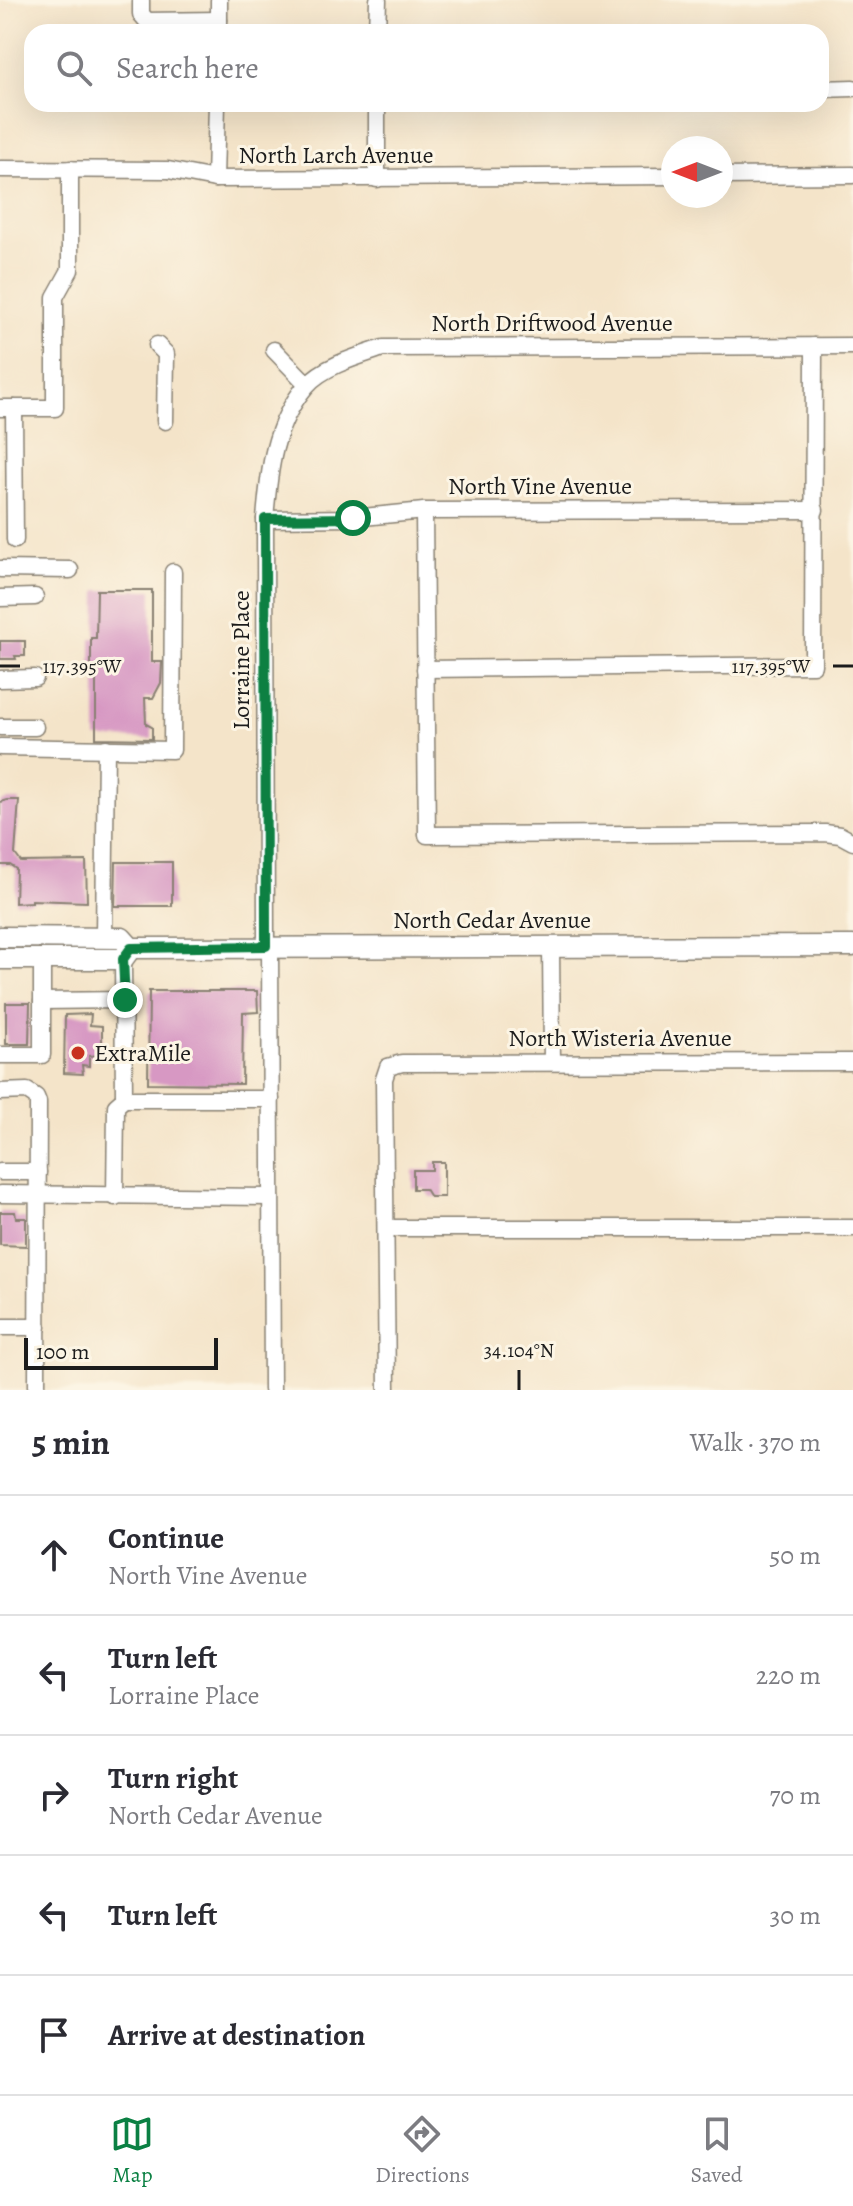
<!DOCTYPE html>
<meta charset="utf-8">
<style>
body{margin:0;font-family:Alegreya,serif;background:#f7f7f7;color:#2b2b33}
.compass{position:absolute;left:661px;top:136px;width:72px;height:72px;border-radius:50%;background:#fff;box-shadow:0 8px 32px #0002;rotate:270deg}
.scale{position:absolute;left:24px;bottom:20px;width:194px;box-sizing:border-box;padding-left:8px;border:4px solid #1c1c1c;border-top:0;font-size:22px;line-height:28px;white-space:nowrap;color:#1c1c1c;-webkit-text-stroke:6px #fcf5e5;paint-order:stroke}
.stop{position:absolute;width:24px;height:24px;margin:-18px;border:6px solid #0b8043;border-radius:50%;background:#fff}
.stop.end{background:#0b8043;border-color:#fff;box-shadow:0 2px 8px #0008}
.list{margin:0;padding:0;list-style:none}
h2{display:flex;justify-content:space-between;align-items:center;height:104px;margin:0;padding:0 32px;font-size:34px}
h2 small{font-size:26px;font-weight:400;color:#7c7c81}
.list li{display:grid;grid-template-columns:52px 1fr auto;gap:24px;align-items:center;box-sizing:border-box;height:120px;padding:0 32px;border-top:2px solid #e1e1e2}
.list b{display:block;font-size:30px;white-space:nowrap}
.list p{margin:0;font-size:26px;white-space:nowrap;color:#7c7c81}
.list em{font-size:26px;font-style:normal;color:#7c7c81}
.icon{flex:none;width:44px;height:44px;fill:none;stroke:currentColor;stroke-width:2;stroke-linecap:round;stroke-linejoin:round}
.map{position:relative;flex:none;width:853px;height:1390px;overflow:hidden}
.search{position:absolute;background:#fff;box-shadow:0 8px 32px #0002;left:24px;right:24px;top:24px;height:88px;display:flex;align-items:center;gap:20px;box-sizing:border-box;padding:0 28px;border-radius:24px;color:#7c7c81;font-size:30px}
.sheet{height:704px;background:#fff}
nav{display:flex;justify-content:space-around;align-items:center;box-sizing:border-box;height:112px;border-top:2px solid #e1e1e2;background:#fff;font-size:22px;color:#7c7c81}
nav a{display:grid;justify-items:center;gap:4px}
nav .on{color:#0b8043}
.map>svg:first-child{display:block}
.building{fill:#d798c3}
.lines{fill:none;stroke-linecap:round;stroke-linejoin:round}
.minor-casing{stroke:#888072;stroke-width:19}
.major-casing{stroke:#888072;stroke-width:23}
.minor{stroke:#fff;stroke-width:16}
.major{stroke:#fff;stroke-width:20}
.route{stroke:#0b8043;stroke-width:10}
.ticks{fill:none;stroke:#1c1c1c;stroke-width:3}
.poi-dot{fill:#c8321e;stroke:#fcf5e5;stroke-width:3}
.labels{text-anchor:middle;dominant-baseline:central;stroke-width:6;stroke-linejoin:round;paint-order:stroke}
.street-label{font-size:24px;fill:#1c1c1c;stroke:#fcf5e5}
.poi-label{font-size:24px;fill:#1c1c1c;stroke:#fcf5e5;text-anchor:start}
.ticks-label{font-size:20px;text-anchor:middle;fill:#1c1c1c;stroke:#fcf5e5;stroke-width:6;stroke-linejoin:round;paint-order:stroke}
</style>
<div class="map">
<svg width="853" height="1390" viewBox="0 0 853 1390">
<rect width="100%" height="100%" fill="#fcf5e5"/>
<filter id="ink" filterUnits="userSpaceOnUse"><feTurbulence type="fractalNoise" baseFrequency=".0125" numOctaves="2"/><feDisplacementMap in="SourceGraphic" scale="16" xChannelSelector="R" yChannelSelector="G"/><feConvolveMatrix kernelMatrix="1 2 1 2 8 2 1 2 1" color-interpolation-filters="sRGB"/></filter>
<filter id="wash" filterUnits="userSpaceOnUse"><feTurbulence type="fractalNoise" baseFrequency=".006" numOctaves="4" result="noise"/><feDisplacementMap in="SourceGraphic" scale="32" xChannelSelector="R" yChannelSelector="G"/><feGaussianBlur stdDeviation="1.8" result="paint"/><feColorMatrix in="noise" values="0 0 0 0 0 0 0 0 0 0 0 0 0 0 0 0 0 1.4 0 .05"/><feComposite in="paint" operator="in"/></filter>
<g filter="url(#wash)">
<rect width="100%" height="100%" fill="#f4e4c9"/>
<g id="blocks">
<g class="building">
<polygon points="97,590 152,590 152,662 162,662 161,683 153,698 145,698 146,724 152,727 152,739 96,738 96,667 91,667 91,638 96,638"/>
<polygon points="0,641 25,641 25,656 15,656 16,659 0,659"/>
<polygon points="7,800 19,800 15,854 21,862 86,861 87,902 32,900 32,902 15,903 16,869 10,865 0,865 0,802"/>
<polygon points="116,862 172,862 172,906 115,906"/>
<polygon points="149,991 257,991 258,1012 243,1013 242,1084 148,1083"/>
<polygon points="6,1003 30,1003 29,1044 6,1044"/>
<polygon points="91,1014 90,1025 102,1026 102,1055 89,1056 89,1066 82,1065 83,1074 64,1073 65,1015"/>
<polygon points="432,1162 444,1162 444,1197 430,1197 425,1189 413,1189 413,1170 432,1170"/>
<polygon points="0,1212 15,1212 16,1218 26,1218 26,1246 0,1245"/>
</g>
</g>
</g>
<g filter="url(#ink)">
<use href="#blocks" fill-opacity="0" stroke="#888072" stroke-width="2"/>
<g class="lines">
<defs>
<g id="minor">
<polyline points="141,0 141,14 147,21 219,20"/>
<polyline points="219,32 219,0"/>
<polyline points="377,32 378,0"/>
<polyline points="821,89 853,88"/>
<polyline points="377,104 377,179"/>
<polyline points="0,169 168,170 215,179 673,176"/>
<polyline points="721,176 853,175"/>
<polyline points="215,179 217,104"/>
<polyline points="157,345 166,354 165,421"/>
<polyline points="274,350 307,384"/>
<polyline points="0,408 55,408 55,297 70,270 70,169"/>
<polyline points="14,408 15,540"/>
<polyline points="424,511 427,835 825,833 840,835 853,842"/>
<polyline points="265,519 353,518 424,511 815,510"/>
<polyline points="0,569 70,570"/>
<polyline points="0,598 35,597"/>
<polyline points="425,669 813,665 814,346"/>
<polyline points="0,679 35,678"/>
<polyline points="0,727 35,727"/>
<polyline points="0,747 172,750 173,572"/>
<polyline points="104,938 106,748"/>
<path d="M 266,946 L 265,519 C 269,471 273,425 306,386 C 323,366 359,356 383,348 L 853,346"/>
<polyline points="270,946 272,1390"/>
<polyline points="551,947 552,1062"/>
<polyline points="123,959 124,1099 271,1099"/>
<polyline points="42,1001 125,1000"/>
<polyline points="0,1055 42,1055 42,959"/>
<polyline points="0,1092 27,1091 36,1097 38,1102 37,1390"/>
<polyline points="0,1172 38,1172"/>
<polyline points="0,1194 271,1197"/>
<polyline points="115,1197 116,1106 124,1099"/>
<polyline points="388,1228 853,1228"/>
<polyline points="0,1327 38,1327"/>
<polyline points="387,1390 384,1079 388,1067 402,1063 853,1062"/>
</g>
<g id="major">
<polyline points="0,937 122,938 131,948 853,946"/>
<polyline points="0,959 123,959 131,948"/>
</g>
</defs>
<use href="#minor" class="minor-casing"/>
<use href="#major" class="major-casing"/>
<use href="#minor" class="minor"/>
<use href="#major" class="major"/>
</g>
</g>
<g class="lines" filter="url(#ink)">
<polyline class="route" points="125,1000 123,959 131,948 266,946 265,519 353,518"/>
</g>
<path class="ticks" d="M 0,666 L 20,666M 833,666 L 853,666M 519,1370 L 519,1390"/>
<circle class="poi-dot" cx="78" cy="1053" r="8"/>
<g class="labels">
<g class="street-label">
<text x="336" y="155">North Larch Avenue</text>
<text x="552" y="323">North Driftwood Avenue</text>
<text x="540" y="486">North Vine Avenue</text>
<text transform="translate(241 660) rotate(-90)">Lorraine Place</text>
<text x="492" y="920">North Cedar Avenue</text>
<text x="620" y="1038">North Wisteria Avenue</text>
</g>
<g class="poi-label">
<text x="94" y="1053">ExtraMile</text>
</g>
</g>
<g class="ticks-label">
<text x="771" y="673">117.395°W</text>
<text x="82" y="673">117.395°W</text>
<text x="519" y="1357">34.104°N</text>
</g>
</svg>
<svg class="compass" viewBox="-18 -18 36 36"><path d="M0-13l5 13h-10z" fill="#e53935"/><path d="M0 13l5-13h-10z" fill="#7c7c81"/></svg>
<div class="scale">100 m</div>
<div class="stop" style="left:353px;top:518px"></div>
<div class="stop end" style="left:125px;top:1000px"></div>
<div class="search"><svg class="icon" aria-label="search" viewBox="0 0 24 24"><circle cx="10" cy="10" r="6"/><path d="M15 15l6 6"/></svg>Search here</div>
</div>
<section class="sheet">
<h2>5 min<small>Walk · 370 m</small></h2>
<ul class="list">
<li><svg class="icon" aria-label="ahead" viewBox="0 0 24 24"><path d="M12 20V5M6 11l6-6 6 6"/></svg><div><b>Continue</b><p>North Vine Avenue</p></div><em>50 m</em></li>
<li><svg class="icon" aria-label="left" viewBox="0 0 24 24"><path d="M17 20v-9H6M10 6l-5 5 5 5"/></svg><div><b>Turn left</b><p>Lorraine Place</p></div><em>220 m</em></li>
<li><svg class="icon" aria-label="right" viewBox="0 0 24 24"><path d="M7 20v-9h11M14 6l5 5-5 5"/></svg><div><b>Turn right</b><p>North Cedar Avenue</p></div><em>70 m</em></li>
<li><svg class="icon" aria-label="left" viewBox="0 0 24 24"><path d="M17 20v-9H6M10 6l-5 5 5 5"/></svg><div><b>Turn left</b></div><em>30 m</em></li>
<li><svg class="icon" aria-label="arrive" viewBox="0 0 24 24"><path d="M6 21V4h12l-3 4 3 4H6"/></svg><div><b>Arrive at destination</b></div></li>
</ul>
</section>
<nav>
<a class="on"><svg class="icon" aria-label="map" viewBox="0 0 24 24"><path d="M3 6l6-2 6 2 6-2v14l-6 2-6-2-6 2zM9 4v14M15 6v14"/></svg>Map</a>
<a><svg class="icon" aria-label="directions" viewBox="0 0 24 24"><path d="M12 3l9 9-9 9-9-9zM9 14v-3h6M13 9l2 2-2 2"/></svg>Directions</a>
<a><svg class="icon" aria-label="saved" viewBox="0 0 24 24"><path d="M7 4h10v16l-5-4-5 4z"/></svg>Saved</a>
</nav>
